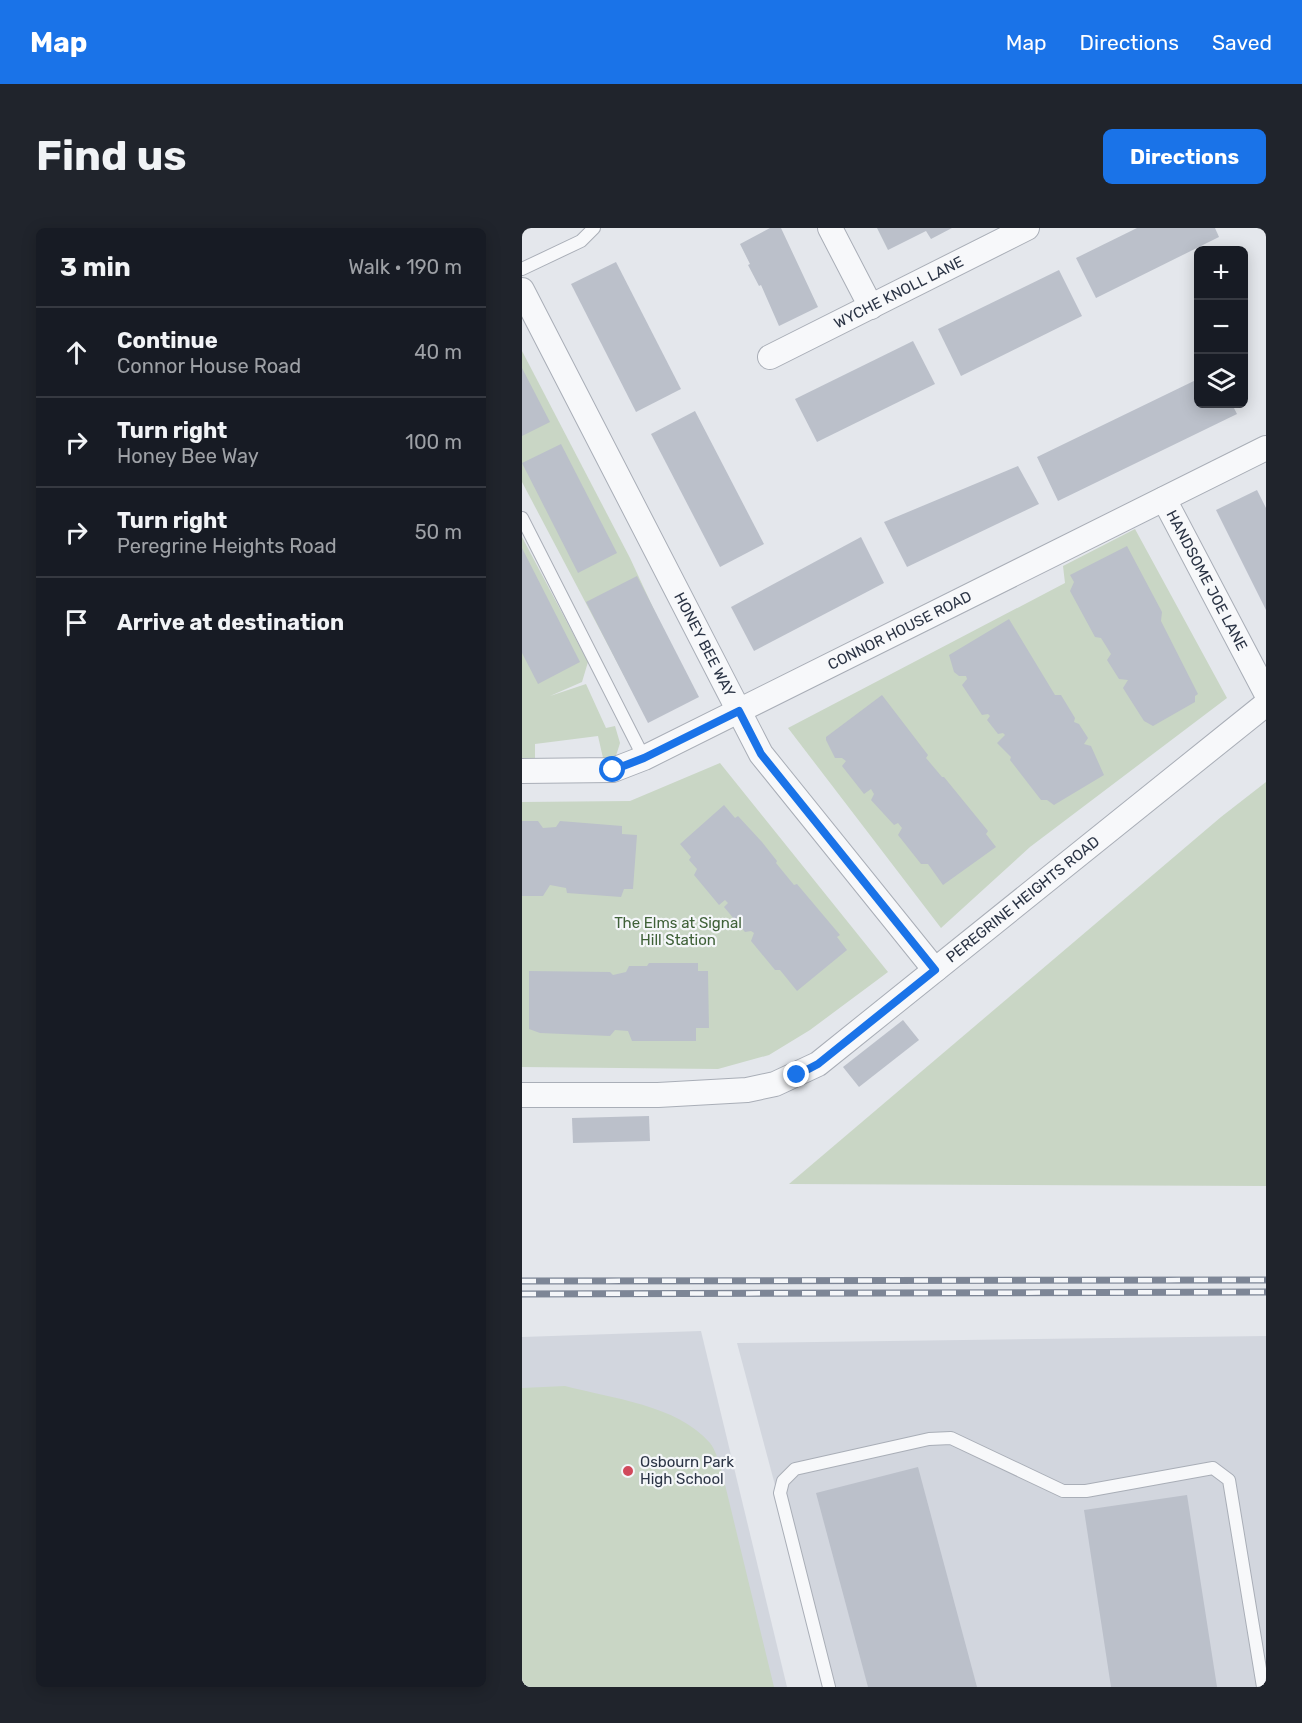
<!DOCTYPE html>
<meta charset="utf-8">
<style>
body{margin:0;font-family:Rubik,sans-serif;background:#20242c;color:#f1f3f6}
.controls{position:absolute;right:18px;top:18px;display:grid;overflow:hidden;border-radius:9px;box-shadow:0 3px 15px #0003}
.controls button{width:54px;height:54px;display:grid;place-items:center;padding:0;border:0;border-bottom:2px solid #363941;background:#171b24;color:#f1f3f6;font:30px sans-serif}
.stop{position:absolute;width:18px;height:18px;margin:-14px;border:4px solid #1a73e8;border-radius:50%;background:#fff}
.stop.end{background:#1a73e8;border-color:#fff;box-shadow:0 2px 6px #0008}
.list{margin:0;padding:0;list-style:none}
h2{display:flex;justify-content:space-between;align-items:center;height:78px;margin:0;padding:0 24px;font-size:26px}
h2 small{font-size:20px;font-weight:400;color:#9ea1a6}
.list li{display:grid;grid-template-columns:39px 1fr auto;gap:18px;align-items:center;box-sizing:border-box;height:90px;padding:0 24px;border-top:2px solid #363941}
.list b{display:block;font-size:22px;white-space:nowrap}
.list p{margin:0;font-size:20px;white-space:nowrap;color:#9ea1a6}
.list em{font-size:20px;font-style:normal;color:#9ea1a6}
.icon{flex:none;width:33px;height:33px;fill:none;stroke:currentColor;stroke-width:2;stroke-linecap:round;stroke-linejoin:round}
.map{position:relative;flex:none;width:744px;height:1459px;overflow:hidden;border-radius:9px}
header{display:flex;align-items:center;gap:36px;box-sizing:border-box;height:84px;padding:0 30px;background:#1a73e8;color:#fff}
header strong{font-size:28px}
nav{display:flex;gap:33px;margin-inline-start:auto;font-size:21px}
.intro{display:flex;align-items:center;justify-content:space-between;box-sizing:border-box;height:144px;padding:0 36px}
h1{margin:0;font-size:42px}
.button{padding:15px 27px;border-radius:9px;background:#1a73e8;color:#fff;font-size:21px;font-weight:700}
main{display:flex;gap:36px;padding:0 36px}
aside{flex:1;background:#171b24;border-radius:9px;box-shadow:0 3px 15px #0003}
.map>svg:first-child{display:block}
.built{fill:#d2d6de}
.green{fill:#c9d6c5}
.building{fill:#bbc0ca}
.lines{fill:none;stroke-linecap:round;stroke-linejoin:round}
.lane-casing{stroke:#a9aeb7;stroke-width:14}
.street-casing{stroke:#a9aeb7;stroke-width:26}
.lane{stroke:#f7f8fa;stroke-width:12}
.street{stroke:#f7f8fa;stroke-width:24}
.rail-casing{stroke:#7d8696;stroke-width:7}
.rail{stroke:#f4f6f9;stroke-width:4.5;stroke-dasharray:14;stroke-linecap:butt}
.route{stroke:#1a73e8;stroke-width:8}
.poi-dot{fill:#d1495b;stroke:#f4f6f9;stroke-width:2}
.labels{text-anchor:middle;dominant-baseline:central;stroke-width:4.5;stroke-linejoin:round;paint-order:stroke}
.street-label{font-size:15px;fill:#2b3445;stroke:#f4f6f9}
.park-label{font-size:15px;fill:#3f6138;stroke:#f4f6f9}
.poi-label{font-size:15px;fill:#2b3445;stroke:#f4f6f9;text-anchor:start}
</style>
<header>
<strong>Map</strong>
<nav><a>Map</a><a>Directions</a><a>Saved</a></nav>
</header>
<div class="intro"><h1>Find us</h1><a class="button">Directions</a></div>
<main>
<aside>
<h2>3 min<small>Walk · 190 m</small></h2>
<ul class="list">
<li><svg class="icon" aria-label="ahead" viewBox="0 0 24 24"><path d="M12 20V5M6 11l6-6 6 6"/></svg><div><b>Continue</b><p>Connor House Road</p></div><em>40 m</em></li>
<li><svg class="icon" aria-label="right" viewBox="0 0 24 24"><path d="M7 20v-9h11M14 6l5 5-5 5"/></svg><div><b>Turn right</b><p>Honey Bee Way</p></div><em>100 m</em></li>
<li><svg class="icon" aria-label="right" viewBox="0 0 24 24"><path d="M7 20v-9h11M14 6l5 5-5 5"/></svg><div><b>Turn right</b><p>Peregrine Heights Road</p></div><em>50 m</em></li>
<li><svg class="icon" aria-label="arrive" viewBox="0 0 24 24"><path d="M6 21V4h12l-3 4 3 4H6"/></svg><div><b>Arrive at destination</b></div></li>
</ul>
</aside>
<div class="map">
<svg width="744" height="1459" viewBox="0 0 744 1459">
<rect width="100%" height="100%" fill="#e4e7ec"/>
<g class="built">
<polygon points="179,1103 265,1459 0,1459 0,1109"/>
<polygon points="744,1108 744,1459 307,1459 215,1115"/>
</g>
<g class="green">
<polygon points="0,123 108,330 172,468 126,493 0,254"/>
<polygon points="613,301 705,470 508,619 419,700 266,500 543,355 541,338"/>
<polygon points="0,309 66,434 60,454 28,468 64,456 84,500 93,498 98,515 93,531 81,530 76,508 13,516 13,533 0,533"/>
<polygon points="198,535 366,744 288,802 247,827 196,841 0,839 0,574 108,573"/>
<polygon points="744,554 744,958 267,956 699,589"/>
<path d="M 43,1158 C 88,1170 156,1177 188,1215 C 193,1221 196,1232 199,1240 L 252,1459 L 0,1459 L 0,1160 Z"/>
</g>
<g class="building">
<polygon points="248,0 259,0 296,79 257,98 239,57 237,58 226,37 228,36 218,16"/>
<polygon points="355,0 430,0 409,11 404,3 366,22"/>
<polygon points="615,0 693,0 697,9 574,70 554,30"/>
<polygon points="94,34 159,161 114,184 49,56"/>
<polygon points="537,42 560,88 439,148 416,101"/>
<polygon points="391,113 413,156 295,214 273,171"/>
<polygon points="0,140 28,194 0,208"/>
<polygon points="676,151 676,176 710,176 715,186 536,273 515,229"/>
<polygon points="173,183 242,316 198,339 129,206"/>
<polygon points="39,216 95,325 56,345 0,235"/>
<polygon points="496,238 517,276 385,339 362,294"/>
<polygon points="735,262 744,280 744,382 694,282"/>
<polygon points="339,309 362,355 232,423 209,379"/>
<polygon points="605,318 640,384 639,393 676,466 673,468 673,474 631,498 622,493 606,468 601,460 606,452 597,451 585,432 589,426 579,410 573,409 548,363 552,354 548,347"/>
<polygon points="0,320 58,434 16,456 0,425"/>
<polygon points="115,348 177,469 126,495 64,374"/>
<polygon points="487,391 533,467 539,467 553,490 552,494 557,496 566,510 562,516 569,518 582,547 532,577 525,572 519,572 488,532 489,529 475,515 483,507 481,505 476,506 465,492 468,488 466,486 460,487 440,457 445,451 444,448 437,448 432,444 427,427"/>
<polygon points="360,467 406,527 404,530 420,549 422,549 466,603 464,606 474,619 421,657 406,636 399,636 376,607 380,600 376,595 372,597 349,572 352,566 349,561 342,566 320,538 324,533 320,530 313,530 304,512 304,509"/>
<polygon points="202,577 213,590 216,588 240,614 255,633 254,635 272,657 275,656 318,707 315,709 325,722 275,763 258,742 253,742 229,713 232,705 229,703 223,704 202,679 206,675 203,672 197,677 172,647 175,641 167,632 169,629 158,616"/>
<polygon points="0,593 16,593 21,600 34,599 38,593 100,598 100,606 115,607 111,661 102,661 99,669 45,665 44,660 28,657 21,668 0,668"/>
<polygon points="127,735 176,735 176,743 186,743 187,800 174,800 174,813 110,813 106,803 93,802 88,808 18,805 7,801 7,743 88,744 91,747 104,744 107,738 125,738"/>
<polygon points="381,792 397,812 337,859 321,839"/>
<polygon points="127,888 128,913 51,915 50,890"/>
<polygon points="396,1239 455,1459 346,1459 294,1265"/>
<polygon points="665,1267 695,1459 589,1459 562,1282"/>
</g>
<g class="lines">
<defs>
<g id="lane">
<polyline points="0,41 59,13 72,0"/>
<polyline points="0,290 122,530"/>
<polyline points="307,1459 258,1265 261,1253 273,1241 407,1211 429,1210 541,1263 564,1263 691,1240 707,1252 741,1459"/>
</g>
<g id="street">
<polyline points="308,0 349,79"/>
<path id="s1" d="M 0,62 L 239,526 L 413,742"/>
<path id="s2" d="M 248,129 L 505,0"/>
<path id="s3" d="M 642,271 L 744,465"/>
<path id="s4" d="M 0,543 L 91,542 L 122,530 L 744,220"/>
<path id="s5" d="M 0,867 L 136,867 L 225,862 L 253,856 L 296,836 L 744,476"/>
</g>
</defs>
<use href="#lane" class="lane-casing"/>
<use href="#street" class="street-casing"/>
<use href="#lane" class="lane"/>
<use href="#street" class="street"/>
<defs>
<g id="rail">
<polyline points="0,1053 744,1052"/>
<polyline points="0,1066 744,1064"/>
</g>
</defs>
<use href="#rail" class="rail-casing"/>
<use href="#rail" class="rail"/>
</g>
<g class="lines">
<polyline class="route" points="91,542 122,530 217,483 239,526 413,742 296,836 275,847"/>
</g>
<circle class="poi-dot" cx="106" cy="1243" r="6"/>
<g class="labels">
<g class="street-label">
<text stroke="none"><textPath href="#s2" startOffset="144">WYCHE KNOLL LANE</textPath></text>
<text stroke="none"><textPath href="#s3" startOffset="92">HANDSOME JOE LANE</textPath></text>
<text stroke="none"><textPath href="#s4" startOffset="410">CONNOR HOUSE ROAD</textPath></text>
<text stroke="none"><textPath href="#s1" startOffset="399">HONEY BEE WAY</textPath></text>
<text stroke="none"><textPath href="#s5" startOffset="564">PEREGRINE HEIGHTS ROAD</textPath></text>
</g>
<g class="park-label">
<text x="156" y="695">The Elms at Signal<tspan x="156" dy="17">Hill Station</tspan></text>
</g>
<g class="poi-label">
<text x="118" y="1234">Osbourn Park<tspan x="118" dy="17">High School</tspan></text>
</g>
</g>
</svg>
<div class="controls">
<button>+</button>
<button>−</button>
<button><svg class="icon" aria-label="layers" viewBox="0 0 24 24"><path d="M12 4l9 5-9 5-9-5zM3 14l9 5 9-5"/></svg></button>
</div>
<div class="stop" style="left:91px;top:542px"></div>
<div class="stop end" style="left:275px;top:847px"></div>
</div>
</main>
